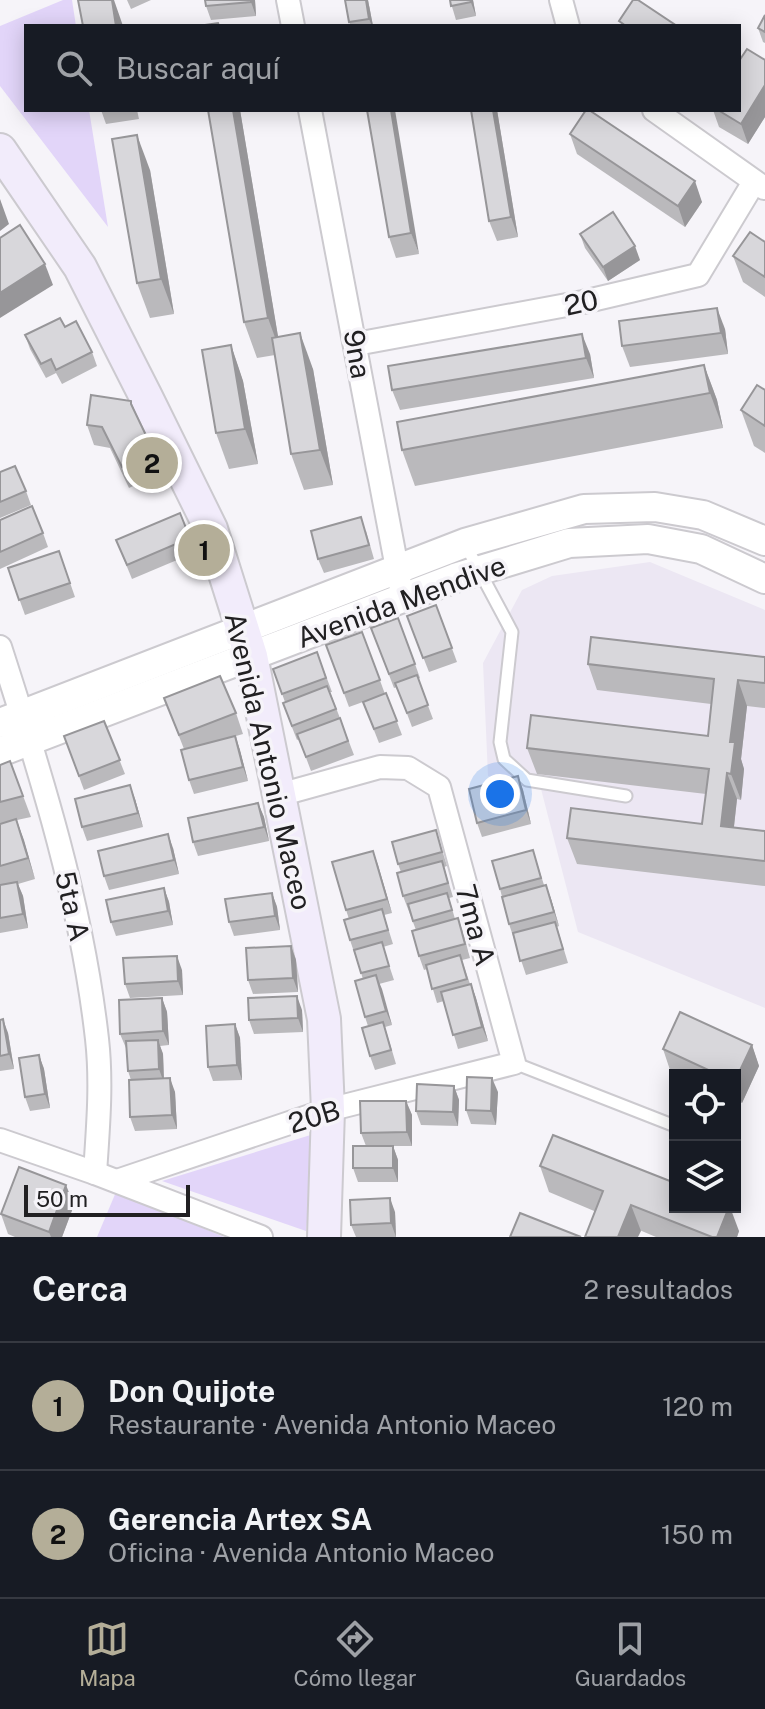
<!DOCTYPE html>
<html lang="es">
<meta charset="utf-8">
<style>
body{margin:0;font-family:"Public Sans",sans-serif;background:#242831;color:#f1f3f6}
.controls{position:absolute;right:24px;bottom:24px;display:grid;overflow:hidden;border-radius:0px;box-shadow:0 4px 20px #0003}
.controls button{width:72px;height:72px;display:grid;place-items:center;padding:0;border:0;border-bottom:2px solid #363941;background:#171b24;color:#f1f3f6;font:40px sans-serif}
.scale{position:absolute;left:24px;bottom:20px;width:166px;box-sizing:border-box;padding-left:8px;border:4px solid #212022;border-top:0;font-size:22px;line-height:28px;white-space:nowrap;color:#212022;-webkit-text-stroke:6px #f6f4f9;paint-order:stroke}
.you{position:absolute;left:500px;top:794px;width:28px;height:28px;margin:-20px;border:6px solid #fff;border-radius:50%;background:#1a73e8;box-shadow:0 0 0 12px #1a73e833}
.badge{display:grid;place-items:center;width:52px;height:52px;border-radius:50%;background:#b4ae98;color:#111;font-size:26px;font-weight:700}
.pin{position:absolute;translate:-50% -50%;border:4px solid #fff;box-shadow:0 2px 8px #0006}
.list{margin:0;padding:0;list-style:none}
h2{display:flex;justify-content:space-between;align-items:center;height:104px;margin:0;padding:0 32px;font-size:34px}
h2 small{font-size:26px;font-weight:400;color:#9ea1a6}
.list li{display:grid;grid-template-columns:52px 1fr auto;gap:24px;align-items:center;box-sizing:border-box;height:128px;padding:0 32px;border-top:2px solid #363941}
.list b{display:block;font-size:30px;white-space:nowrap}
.list p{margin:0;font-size:26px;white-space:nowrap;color:#9ea1a6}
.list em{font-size:26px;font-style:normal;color:#9ea1a6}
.icon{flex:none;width:44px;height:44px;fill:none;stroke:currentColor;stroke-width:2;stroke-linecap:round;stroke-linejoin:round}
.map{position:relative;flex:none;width:765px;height:1237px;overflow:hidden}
.search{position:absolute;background:#171b24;box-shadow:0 4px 20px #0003;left:24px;right:24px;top:24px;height:88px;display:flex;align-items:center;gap:20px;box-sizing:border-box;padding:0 28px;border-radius:0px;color:#9ea1a6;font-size:30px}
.sheet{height:360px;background:#171b24}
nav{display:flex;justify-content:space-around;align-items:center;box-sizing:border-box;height:112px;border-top:2px solid #363941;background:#171b24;font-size:22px;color:#9ea1a6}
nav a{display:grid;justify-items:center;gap:4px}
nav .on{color:#b4ae98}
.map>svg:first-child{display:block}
.built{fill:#ece7f3}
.green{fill:#e2d5f9}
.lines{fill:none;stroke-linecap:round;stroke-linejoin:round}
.service-casing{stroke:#cccacf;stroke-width:15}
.minor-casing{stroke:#cccacf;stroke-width:26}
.tertiary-casing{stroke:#cccacf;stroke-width:32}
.secondary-casing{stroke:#cccacf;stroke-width:36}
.service{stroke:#fff;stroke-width:11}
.minor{stroke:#fff;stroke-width:22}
.tertiary{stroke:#fff;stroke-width:28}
.secondary{stroke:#f2ecfb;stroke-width:32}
.wall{fill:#bab9bc}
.shaded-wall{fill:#979699}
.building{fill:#d8d7db;stroke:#979699;stroke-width:2}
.labels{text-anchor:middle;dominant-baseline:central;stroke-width:7;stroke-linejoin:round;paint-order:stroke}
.street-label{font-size:28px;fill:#212022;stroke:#f6f4f9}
</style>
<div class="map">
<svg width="765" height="1237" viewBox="0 0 765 1237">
<rect width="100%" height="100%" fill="#f6f4f9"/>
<polygon class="built" points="650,562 765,610 765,1008 578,932 541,789 488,776 483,663 522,590 552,576"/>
<g class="green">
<polygon points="63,0 72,0 76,26 26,26 26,110 89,110 108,227 0,86 0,26"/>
<polygon points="317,1133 306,1231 162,1181"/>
<polygon points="116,1192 224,1237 97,1237"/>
</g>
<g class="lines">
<defs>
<g id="service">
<polyline points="465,544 512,632 500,742 504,759 527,780 626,796"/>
<polyline points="514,1063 675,1126"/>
</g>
<g id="minor">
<polyline points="288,0 293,26"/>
<polyline points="561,0 568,26"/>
<polyline points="310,110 400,584"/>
<polyline points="654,110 764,188"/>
<polyline points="356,344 583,302 698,275 754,182"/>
<path d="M 0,647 C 41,774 82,905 97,1039 C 102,1083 98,1128 95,1173"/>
<polyline points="0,1140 95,1173 261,1237"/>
<polyline points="117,1181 328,1110 514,1063 439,787 408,768 380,767 279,795"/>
</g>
<g id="tertiary">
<polyline points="0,723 465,543 584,509 655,507 703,515 765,541"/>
<polyline points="0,752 455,578 569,543 648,539 701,549 765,579"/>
</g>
<polyline id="secondary" points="0,150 80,267 146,397 211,529 251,656 324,1019 328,1110 324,1237"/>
</defs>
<use href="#service" class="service-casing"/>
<use href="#minor" class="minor-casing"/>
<use href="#tertiary" class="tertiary-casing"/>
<use href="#secondary" class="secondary-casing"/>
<use href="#service" class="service"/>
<use href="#minor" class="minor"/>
<use href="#tertiary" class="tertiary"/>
<use href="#secondary" class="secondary"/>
</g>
<g class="wall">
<polygon points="127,0 151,0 131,9"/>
<polygon points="255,0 256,16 211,20 206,6"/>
<polygon points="368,0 373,26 351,26 349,22"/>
<polygon points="450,0 473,0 476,16 456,20"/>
<polygon points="765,15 765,43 763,42 758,28"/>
<polygon points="765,60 765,117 748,144 719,127 713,110 739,110"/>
<polygon points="101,110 137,110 139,119 106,124"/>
<polygon points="208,110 240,110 278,337 313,369 333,485 304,490 291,454 275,355 257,358 244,322"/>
<polygon points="367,110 419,254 396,258 389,237"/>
<polygon points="471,110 497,110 518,237 497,241 489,221"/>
<polygon points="570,134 702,202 685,227 577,154"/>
<polygon points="150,170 174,314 150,318 137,283"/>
<polygon points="580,234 640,260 608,281 585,248"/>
<polygon points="765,242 765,297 743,282 733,256"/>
<polygon points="65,327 92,352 97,366 62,384 56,373 46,378 30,349 25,335"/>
<polygon points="725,329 728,354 630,367 622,346"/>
<polygon points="231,345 243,381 258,464 229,469 216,433"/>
<polygon points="590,354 594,378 400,410 392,390"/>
<polygon points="704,365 717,400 723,428 415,486 402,450"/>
<polygon points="765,390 765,453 754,446 741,410"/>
<polygon points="131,401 138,419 154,452 162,472 129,488 110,448 94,445 87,425"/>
<polygon points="0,472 26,491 31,505 0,518"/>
<polygon points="0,520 43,533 48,547 0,569"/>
<polygon points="366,531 374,559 324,573 318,559"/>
<polygon points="190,538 196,552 132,579 116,540"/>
<polygon points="59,551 75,597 25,615 8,568"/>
<polygon points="436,605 457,662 429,672 407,616"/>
<polygon points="371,628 415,664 420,678 418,679 433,719 412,727 397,687 394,688"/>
<polygon points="362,632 385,694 349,707 326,645"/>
<polygon points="317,652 332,692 330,692 354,755 311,771 299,739 297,740 288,717 285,702 273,669"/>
<polygon points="765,657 765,708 747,706 741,759 744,769 741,800 737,799 734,827 765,831 765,886 577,864 567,838 702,824 706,794 537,774 527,748 708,736 711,704 597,690 588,664"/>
<polygon points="386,693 402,735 379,743 363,702"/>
<polygon points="164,698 236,713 243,734 236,736 248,781 194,794 189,780 184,749"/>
<polygon points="104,721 125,774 84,790 64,736"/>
<polygon points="10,761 31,817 17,820 35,879 18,884 23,896 28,928 0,933 0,765"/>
<polygon points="518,776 523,790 531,824 482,837 477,823"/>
<polygon points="135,799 143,827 87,841 82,827"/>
<polygon points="258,803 264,817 269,841 198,856 193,842"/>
<polygon points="436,830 447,866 444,867 453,897 449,898 455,919 458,918 463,932 470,958 462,960 470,984 471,984 476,998 488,1041 458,1049 444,1001 437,1003 427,969 424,970 419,956 416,930 403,896 401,872 398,864"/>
<polygon points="173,848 179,874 109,890 104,876"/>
<polygon points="533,850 544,885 546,885 551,899 559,926 557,927 568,963 526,975 509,924 500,889"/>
<polygon points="373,851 392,913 384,915 393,944 383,947 394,980 379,984 392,1025 385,1027 396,1064 375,1070 370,1056 368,1026 365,1017 363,979 350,940 349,919 346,910"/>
<polygon points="164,888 169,902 173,925 116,936 111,922"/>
<polygon points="272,893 277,907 280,930 234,936 229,922"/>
<polygon points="291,946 296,960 298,992 253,994 248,980"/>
<polygon points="182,970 183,995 130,998 125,984"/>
<polygon points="162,998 167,1012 169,1045 160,1046 163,1054 164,1079 175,1092 177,1129 135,1131 130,1117 131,1080 128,1071 126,1048 120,1034"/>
<polygon points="302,1010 303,1032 254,1034 249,1020"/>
<polygon points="0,1020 8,1033 14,1069 0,1071"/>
<polygon points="235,1024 240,1038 242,1080 213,1081 208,1067"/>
<polygon points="752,1045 759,1066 742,1103 735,1099 735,1075 682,1075 670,1070 663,1049"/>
<polygon points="39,1055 44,1069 50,1108 30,1111 25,1097"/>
<polygon points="454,1086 459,1100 458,1126 421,1125 416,1111"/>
<polygon points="498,1092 496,1125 471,1124 466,1110"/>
<polygon points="406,1101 412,1115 412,1146 393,1146 398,1160 398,1182 358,1182 353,1168 366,1146 361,1133"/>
<polygon points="540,1166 739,1231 737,1237 656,1237 549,1192"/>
<polygon points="74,1205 62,1237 15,1237 8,1234 1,1214"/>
<polygon points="395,1212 396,1237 356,1237 351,1225"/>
</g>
<g class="shaded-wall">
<polygon points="112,0 114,0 123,26 116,26"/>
<polygon points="251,0 255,0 256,16 251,2"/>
<polygon points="366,0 368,0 373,26 372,26 369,19"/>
<polygon points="470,0 473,0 476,16"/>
<polygon points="765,85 765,117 748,144 741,124"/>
<polygon points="233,110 240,110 281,354 268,318"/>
<polygon points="391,110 395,110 419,254 411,233"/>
<polygon points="493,110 497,110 518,237 511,217"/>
<polygon points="137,135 150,170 174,314 161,279"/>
<polygon points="695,181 702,202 685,227 678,206"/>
<polygon points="0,199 9,224 0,231"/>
<polygon points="635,246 640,260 608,281 603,267"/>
<polygon points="45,264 53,285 0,318 0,293"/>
<polygon points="717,308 725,329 728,354 721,333"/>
<polygon points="300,333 313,369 333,485 320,450"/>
<polygon points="582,334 590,354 594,378 586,358"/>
<polygon points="231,345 243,381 258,464 245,429"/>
<polygon points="704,365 717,400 723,428 710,393"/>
<polygon points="738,680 747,706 741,759 744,769 741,800 731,774 730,742"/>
<polygon points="235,736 240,750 248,781 243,767"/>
<polygon points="727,773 737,799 731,852 721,826"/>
<polygon points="518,776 523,790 531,824 526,810"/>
<polygon points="130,785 135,799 143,827 138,813"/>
<polygon points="258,803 264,817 269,841 264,827"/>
<polygon points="16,819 24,840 35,879 28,858"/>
<polygon points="168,834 173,848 179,874 174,860"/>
<polygon points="373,851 378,865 392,913 387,899"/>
<polygon points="17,882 23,896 28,928 23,914"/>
<polygon points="546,885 551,899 559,926 554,912"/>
<polygon points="164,888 169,902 173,925 168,911"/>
<polygon points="272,893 277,907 280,930 275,916"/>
<polygon points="291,946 296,960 298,992 293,978"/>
<polygon points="177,956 182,970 183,995 178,981"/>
<polygon points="376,975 382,989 392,1025 386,1011"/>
<polygon points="471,984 476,998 488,1041 482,1027"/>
<polygon points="297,996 302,1010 303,1032 298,1018"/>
<polygon points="162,998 167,1012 169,1045 163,1031"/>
<polygon points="3,1019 8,1033 14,1069 9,1054"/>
<polygon points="235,1024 240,1038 242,1080 237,1065"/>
<polygon points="158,1040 163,1054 164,1083 159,1069"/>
<polygon points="752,1045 759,1066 742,1103 735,1084 735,1081"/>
<polygon points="39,1055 44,1069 50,1108 45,1094"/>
<polygon points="170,1078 175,1092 177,1129 172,1115"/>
<polygon points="492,1078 498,1092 496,1125 491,1111"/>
<polygon points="454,1086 459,1100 458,1126 453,1112"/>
<polygon points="406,1101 412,1115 412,1146 407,1132"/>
<polygon points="393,1146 398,1160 398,1182 393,1168"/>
<polygon points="66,1185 74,1205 62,1237 51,1237 49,1232"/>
<polygon points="390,1198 395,1212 396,1237 391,1223"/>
<polygon points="631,1205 641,1231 638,1237 618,1237"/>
<polygon points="729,1207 730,1207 739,1231 737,1237 717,1237"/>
</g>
<g class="building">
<polygon points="78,0 112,0 116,26 83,26"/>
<polygon points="205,0 251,0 251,2 206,6"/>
<polygon points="345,0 366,0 369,19 349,22"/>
<polygon points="450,0 470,0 471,2 451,6"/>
<polygon points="633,0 638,0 677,26 626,26 619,21"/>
<polygon points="765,15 765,32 758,28"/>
<polygon points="218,23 219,26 198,26"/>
<polygon points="747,49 765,60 765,85 741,124 718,110 739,110 739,61"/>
<polygon points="208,110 233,110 268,318 244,322"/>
<polygon points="367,110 391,110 411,233 389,237"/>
<polygon points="471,110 493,110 511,217 489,221"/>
<polygon points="586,110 589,110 695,181 678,206 570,134"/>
<polygon points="137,135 161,279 137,283 112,139"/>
<polygon points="613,212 635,246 603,267 580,234"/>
<polygon points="20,225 45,264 0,293 0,238"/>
<polygon points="750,232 765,242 765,277 733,256"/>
<polygon points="717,308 721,333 622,346 619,321"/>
<polygon points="60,318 65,327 76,321 92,352 56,370 51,359 41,364 25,335"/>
<polygon points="300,333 320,450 291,454 272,338"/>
<polygon points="582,334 586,358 392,390 388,366"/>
<polygon points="231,345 245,429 216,433 202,350"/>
<polygon points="704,365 710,393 402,450 397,422"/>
<polygon points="757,385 765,390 765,426 741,410"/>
<polygon points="91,395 131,401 131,404 154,452 122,467 102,427 87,425"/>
<polygon points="15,466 26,491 0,502 0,472"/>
<polygon points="32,506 43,533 0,552 0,520"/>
<polygon points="180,513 190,538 127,565 116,540"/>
<polygon points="361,517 369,545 318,559 311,531"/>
<polygon points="59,551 70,583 19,600 8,568"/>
<polygon points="436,605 452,648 423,658 407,616"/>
<polygon points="398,618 415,664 389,674 371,628"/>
<polygon points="362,632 380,680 344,693 326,645"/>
<polygon points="591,637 765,657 765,683 738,680 730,742 735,742 731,774 727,773 721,826 765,831 765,861 567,838 571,808 702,824 709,769 527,748 531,715 708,736 714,679 588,664"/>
<polygon points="317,652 326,678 282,694 273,669"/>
<polygon points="417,675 428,705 407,713 395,683"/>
<polygon points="220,676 236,713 179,735 164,698"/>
<polygon points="327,686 336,709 292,726 283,703"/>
<polygon points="386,693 397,721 374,729 363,702"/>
<polygon points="340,718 348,741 306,757 297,734"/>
<polygon points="104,721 120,760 79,776 64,736"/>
<polygon points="235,736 243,767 189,780 181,750"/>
<polygon points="10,761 23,796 0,802 0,765"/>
<polygon points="518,776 526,810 477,823 469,789"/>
<polygon points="130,785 138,813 82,827 75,799"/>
<polygon points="258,803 264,827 193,842 188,818"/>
<polygon points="16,819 28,858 0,866 0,824"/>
<polygon points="436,830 442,852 398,864 392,842"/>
<polygon points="168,834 174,860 104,876 98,851"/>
<polygon points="533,850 541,878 500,889 492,861"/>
<polygon points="373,851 387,899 346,910 332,862"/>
<polygon points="442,861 448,883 403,896 397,873"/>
<polygon points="17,882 23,914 0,918 0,885"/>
<polygon points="546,885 554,912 509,924 502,897"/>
<polygon points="164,888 168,911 111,922 106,900"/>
<polygon points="272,893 275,916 229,922 225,899"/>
<polygon points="447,893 452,910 413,921 408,904"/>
<polygon points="382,909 388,930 350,940 344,920"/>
<polygon points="458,918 465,944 419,956 412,931"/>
<polygon points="555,922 563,949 520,961 513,933"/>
<polygon points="382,942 389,966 361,973 354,950"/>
<polygon points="291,946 293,978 248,980 246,948"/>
<polygon points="460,955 467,979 432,989 426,965"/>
<polygon points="177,956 178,981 125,984 123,958"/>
<polygon points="376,975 386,1011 365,1017 355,981"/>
<polygon points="471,984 482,1027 453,1035 441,992"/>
<polygon points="297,996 298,1018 249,1020 248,998"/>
<polygon points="162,998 163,1031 120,1034 119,1000"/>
<polygon points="680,1012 752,1045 735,1081 735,1075 719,1075 663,1049"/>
<polygon points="3,1019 9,1054 0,1056 0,1020"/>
<polygon points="383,1022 391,1050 370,1056 362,1028"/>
<polygon points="235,1024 237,1065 208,1067 206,1026"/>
<polygon points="158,1040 159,1069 128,1071 126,1041"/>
<polygon points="39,1055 45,1094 25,1097 19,1058"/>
<polygon points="467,1077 492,1078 491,1111 466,1110"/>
<polygon points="170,1078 172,1115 130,1117 129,1080"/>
<polygon points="417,1084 454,1086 453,1112 416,1111"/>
<polygon points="360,1101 406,1101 407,1132 361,1133"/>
<polygon points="553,1135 675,1183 675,1207 729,1207 717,1237 712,1237 631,1205 618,1237 585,1237 603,1191 540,1166"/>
<rect x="353" y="1146" width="40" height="22"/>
<polygon points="19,1167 66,1185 49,1232 1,1214"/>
<polygon points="390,1198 391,1223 351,1225 350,1200"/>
<polygon points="520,1213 581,1237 510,1237"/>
</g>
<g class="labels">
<g class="street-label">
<text transform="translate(581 302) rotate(-12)">20</text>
<text transform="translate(358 354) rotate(80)">9na</text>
<text transform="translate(401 601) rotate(-20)">Avenida Mendive</text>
<text transform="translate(269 761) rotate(77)">Avenida Antonio Maceo</text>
<text transform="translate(73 906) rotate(77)">5ta A</text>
<text transform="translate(476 925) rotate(75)">7ma A</text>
<text transform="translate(314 1116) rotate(-17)">20B</text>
</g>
</g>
</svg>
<div class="controls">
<button><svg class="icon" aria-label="locate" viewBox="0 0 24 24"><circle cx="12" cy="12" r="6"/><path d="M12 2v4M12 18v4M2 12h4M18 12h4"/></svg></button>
<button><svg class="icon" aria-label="layers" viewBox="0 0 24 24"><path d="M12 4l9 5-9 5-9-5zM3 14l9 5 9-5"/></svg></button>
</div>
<div class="scale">50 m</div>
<div class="you"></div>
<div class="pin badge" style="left:204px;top:550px">1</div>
<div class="pin badge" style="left:152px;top:463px">2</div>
<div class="search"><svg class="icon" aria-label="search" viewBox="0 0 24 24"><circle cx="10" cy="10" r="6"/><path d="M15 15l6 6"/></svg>Buscar aquí</div>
</div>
<section class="sheet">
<h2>Cerca<small>2 resultados</small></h2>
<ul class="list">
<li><span class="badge">1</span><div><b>Don Quijote</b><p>Restaurante · Avenida Antonio Maceo</p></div><em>120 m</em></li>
<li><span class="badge">2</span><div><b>Gerencia Artex SA</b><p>Oficina · Avenida Antonio Maceo</p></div><em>150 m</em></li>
</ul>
</section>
<nav>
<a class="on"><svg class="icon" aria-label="map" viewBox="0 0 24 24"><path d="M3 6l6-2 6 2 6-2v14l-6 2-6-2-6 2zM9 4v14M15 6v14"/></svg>Mapa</a>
<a><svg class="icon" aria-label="directions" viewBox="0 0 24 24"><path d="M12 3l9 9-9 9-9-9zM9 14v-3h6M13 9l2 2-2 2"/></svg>Cómo llegar</a>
<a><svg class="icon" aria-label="saved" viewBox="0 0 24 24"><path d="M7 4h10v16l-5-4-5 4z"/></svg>Guardados</a>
</nav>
